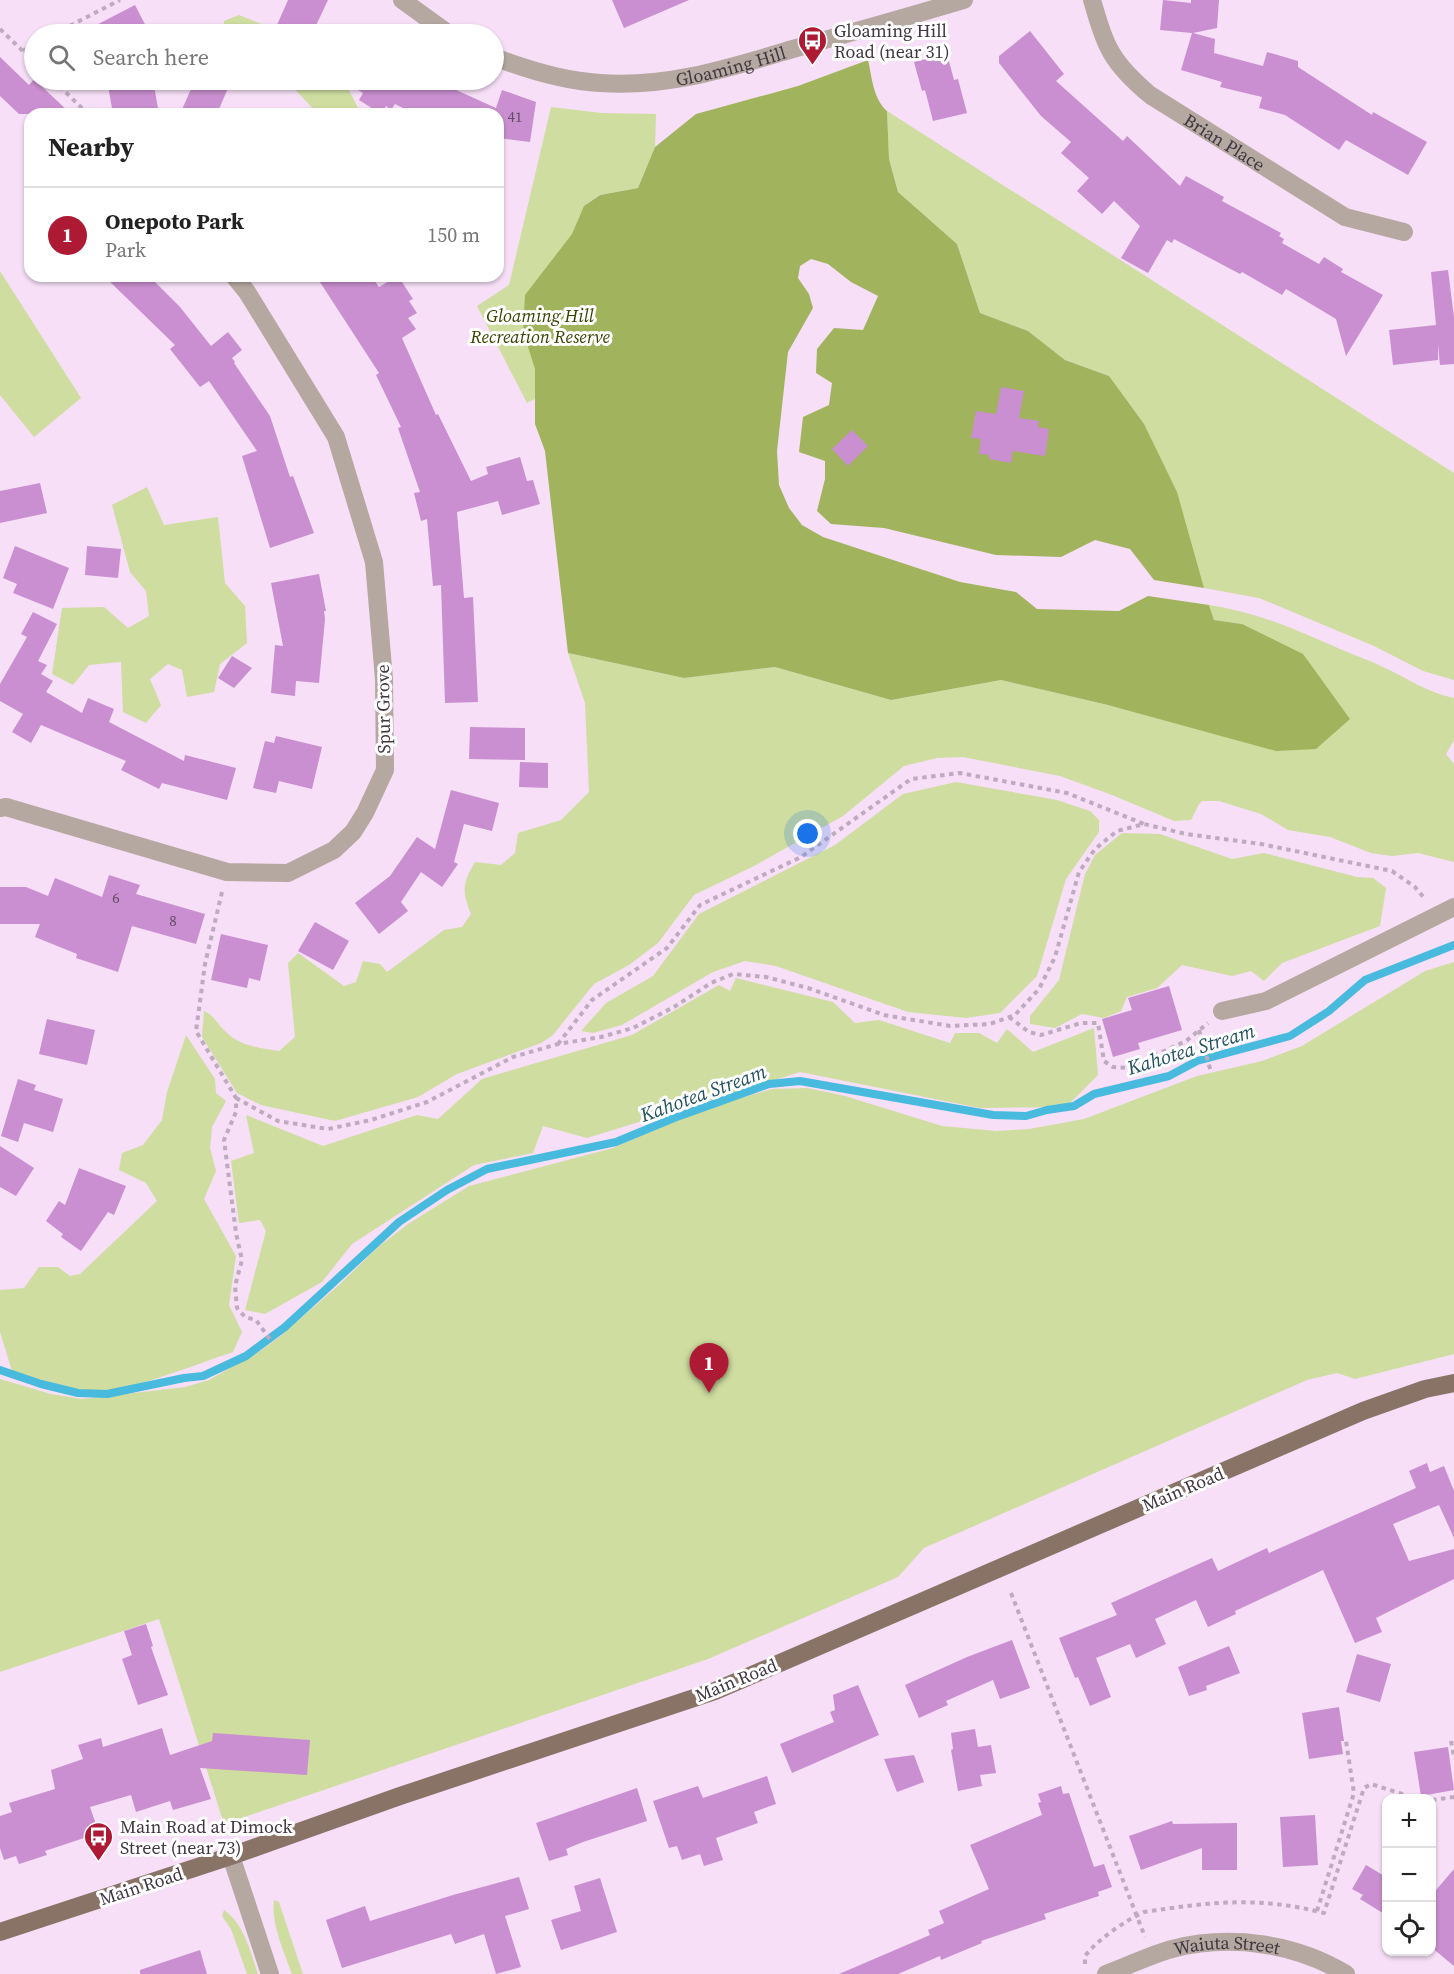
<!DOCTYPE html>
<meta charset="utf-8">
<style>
body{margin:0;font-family:"Source Serif 4",serif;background:#f2f2f2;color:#222}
.controls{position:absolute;right:18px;bottom:18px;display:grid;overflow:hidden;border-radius:12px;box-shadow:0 2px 4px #0004}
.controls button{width:54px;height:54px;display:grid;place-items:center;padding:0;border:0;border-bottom:2px solid #e0e0e0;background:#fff;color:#222;font:30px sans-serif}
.you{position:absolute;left:808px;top:834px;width:21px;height:21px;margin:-15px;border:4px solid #fff;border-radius:50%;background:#1a73e8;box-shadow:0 0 0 9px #1a73e833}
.badge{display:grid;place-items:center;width:39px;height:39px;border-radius:50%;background:#ae1933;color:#fff;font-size:20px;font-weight:700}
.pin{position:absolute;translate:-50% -50px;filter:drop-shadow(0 2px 3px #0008)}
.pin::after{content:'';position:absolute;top:32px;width:21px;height:18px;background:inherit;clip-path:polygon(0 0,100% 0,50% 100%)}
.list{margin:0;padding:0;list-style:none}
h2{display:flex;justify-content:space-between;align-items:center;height:78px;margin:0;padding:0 24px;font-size:26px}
h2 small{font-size:20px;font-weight:400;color:#767676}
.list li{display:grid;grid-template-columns:39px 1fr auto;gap:18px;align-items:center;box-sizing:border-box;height:96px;padding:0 24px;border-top:2px solid #e0e0e0}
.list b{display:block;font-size:22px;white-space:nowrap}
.list p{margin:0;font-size:20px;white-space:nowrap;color:#767676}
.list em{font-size:20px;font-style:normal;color:#767676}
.icon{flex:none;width:33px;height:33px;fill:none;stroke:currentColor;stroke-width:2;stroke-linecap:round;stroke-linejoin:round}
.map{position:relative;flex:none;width:1454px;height:1974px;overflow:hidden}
.search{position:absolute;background:#fff;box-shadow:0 2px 4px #0004;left:24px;top:24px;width:480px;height:66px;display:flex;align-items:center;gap:15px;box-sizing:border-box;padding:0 21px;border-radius:33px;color:#767676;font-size:22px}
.panel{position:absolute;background:#fff;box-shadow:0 2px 4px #0004;left:24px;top:108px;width:480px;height:174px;border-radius:18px}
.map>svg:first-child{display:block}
.green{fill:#cfdda0}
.forest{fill:#a2b35d}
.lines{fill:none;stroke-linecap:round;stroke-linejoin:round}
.stream{stroke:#47badd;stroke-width:8}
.building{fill:#ca8fd0}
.path{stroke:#beabbf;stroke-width:4;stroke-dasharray:4.5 4.5;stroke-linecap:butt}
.minor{stroke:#b5a8a1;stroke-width:18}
.major{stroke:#897366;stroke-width:18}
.labels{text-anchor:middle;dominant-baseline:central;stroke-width:6;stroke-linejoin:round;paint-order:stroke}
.number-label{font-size:15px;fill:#624c64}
.poi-label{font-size:18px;fill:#3f3640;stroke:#fff;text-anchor:start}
.street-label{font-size:18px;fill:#3f3640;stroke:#fff}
.park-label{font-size:18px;font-style:italic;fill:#394200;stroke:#fff}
.water-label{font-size:20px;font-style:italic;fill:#225261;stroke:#fff}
</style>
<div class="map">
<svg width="1454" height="1974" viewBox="0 0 1454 1974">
<rect width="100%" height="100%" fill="#f6dff7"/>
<g class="green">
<polygon points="239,15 286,34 223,34 224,21"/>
<polygon points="286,80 344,80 361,114 318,114"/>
<polygon points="551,107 602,113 656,114 655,147 638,188 599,195 584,206 594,367 527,403 477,306 509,285"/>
<polygon points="887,111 1454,473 1454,680 1423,671 1374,646 1259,598 1204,588 1109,376 1065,360 1028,331 980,313 957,244 898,192 889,159"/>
<polygon points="0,271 81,398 34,437 0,395"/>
<polygon points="147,487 164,525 218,517 225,583 245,606 247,643 220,664 214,692 187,697 182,670 168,664 150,679 161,705 146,723 123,712 121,662 89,665 73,685 52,674 62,608 104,607 128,628 149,616 146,591 130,572 112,505"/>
<path d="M 1209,605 C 1259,613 1295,629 1340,649 C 1356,656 1372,661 1387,669 C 1411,680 1426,692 1454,698 L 1454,740 L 1446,754 L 1454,764 L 1454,862 L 1418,853 L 1392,856 L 1371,853 L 1330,837 L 1288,830 L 1261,814 L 1219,801 L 1202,801 L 1199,804 L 1191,820 L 1174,821 L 1112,795 L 1060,776 L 963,757 L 937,758 L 904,766 L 843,816 L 754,866 L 694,895 L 658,943 L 629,965 L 594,984 L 552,1036 L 541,1043 L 457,1074 L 418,1097 L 335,1121 L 261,1105 L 237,1093 L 202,1037 L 204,1011 C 214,1015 217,1024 225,1031 C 239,1046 260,1048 279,1051 L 295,1037 L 288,963 L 298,953 L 344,986 L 356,982 L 363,961 L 380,964 L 387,972 L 444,930 L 462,927 L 471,914 C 462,891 462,884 475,862 L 501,865 L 515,853 L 518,833 L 561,820 L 589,792 L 585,703 L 568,653 L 684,678 L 775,667 L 891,700 L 1001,680 L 1108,705 L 1242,624 L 1214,620 Z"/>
<polygon points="956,782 1057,800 1090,811 1099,820 1099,832 1066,879 1037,976 1000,1013 966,1018 908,1012 776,966 745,961 713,972 622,1025 593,1033 581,1031 606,1003 653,976 699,914 835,845 903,794"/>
<polygon points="1122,833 1160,834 1232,859 1264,853 1357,877 1373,878 1386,888 1380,926 1282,963 1264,981 1251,971 1232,976 1182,965 1157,988 1127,997 1121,1011 1104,1018 1082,1014 1055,1028 1030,1024 1030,1016 1059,980 1085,874 1095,855"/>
<polygon points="1454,962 1454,1354 1355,1379 1337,1373 1307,1380 924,1548 898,1577 708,1659 224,1824 159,1619 0,1672 0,1379 51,1394 82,1399 185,1387 209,1380 260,1351 278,1338 340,1284 378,1247 408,1224 469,1186 613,1148 702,1109 772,1089 807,1088 845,1096 942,1126 997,1131 1029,1129 1084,1119 1197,1076 1262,1061 1302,1046 1425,971"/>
<polygon points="736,978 833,1002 855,1023 879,1020 950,1043 955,1033 979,1033 997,1043 1007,1029 1033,1052 1094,1028 1098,1075 1066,1107 980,1108 800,1072 587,1138 543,1126 533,1153 474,1165 352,1244 322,1282 265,1314 245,1310 266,1231 260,1220 239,1223 231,1161 254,1153 246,1115 323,1146 417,1115 438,1119 482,1079 632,1035 719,985 730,991"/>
<path d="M 186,1035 L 215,1079 L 216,1093 L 226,1101 L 212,1127 L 210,1148 L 216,1171 L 204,1199 L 236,1256 L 229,1305 L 242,1332 L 233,1352 C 193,1365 119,1397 78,1391 C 56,1387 34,1377 12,1371 L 0,1332 L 0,1290 L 24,1288 L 39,1267 L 58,1267 L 70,1276 L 80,1274 L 157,1201 L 146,1183 L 119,1170 L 122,1153 L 143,1145 L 162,1120 L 167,1092 Z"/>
<path d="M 274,1900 L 279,1902 L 303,1974 L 292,1974 C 284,1951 271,1925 274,1900 Z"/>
<path d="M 224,1910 C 245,1925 250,1951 258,1974 L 247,1974 L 231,1929 L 222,1916 Z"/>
</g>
<path class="forest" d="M 868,60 C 872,77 873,99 887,111 L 889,159 L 898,192 L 957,244 L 980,313 L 1028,331 L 1065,360 L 1109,376 L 1144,424 L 1177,492 L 1204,588 L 1154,580 L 1130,549 L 1095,540 L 1061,557 L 996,555 L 884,528 L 831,524 L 817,511 L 825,479 L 825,461 L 799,452 L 803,417 L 829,405 L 832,383 L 816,373 L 817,349 L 834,328 L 863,330 L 878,296 L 851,282 L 828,264 L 811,259 L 800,266 L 798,278 L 809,294 L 813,308 L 788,352 L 777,451 L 779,485 L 789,508 L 802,525 L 823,537 L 960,582 L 1016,592 L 1037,609 L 1119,611 L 1148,596 L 1209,605 L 1214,620 L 1242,624 L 1303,654 L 1350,719 L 1316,749 L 1276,751 L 1108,705 L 1001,680 L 891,700 L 775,667 L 684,678 L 568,653 L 545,451 L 535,424 L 535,369 L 523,331 L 525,295 L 572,234 L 584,206 L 600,195 L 638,188 L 655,147 L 696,114 L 798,86 Z"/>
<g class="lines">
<polyline class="stream" points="0,1370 41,1384 78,1393 107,1394 184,1378 203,1376 246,1356 285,1327 399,1222 447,1190 487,1169 616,1142 674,1118 769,1084 800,1081 993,1115 1026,1116 1047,1110 1074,1106 1094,1094 1169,1076 1197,1061 1290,1036 1329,1011 1365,980 1454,945"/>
</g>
<g class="building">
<polygon points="288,0 328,0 312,34 298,34 277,25"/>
<polygon points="612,0 689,0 624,28"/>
<polygon points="1163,0 1191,3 1191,0 1219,0 1217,28 1193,33 1215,39 1214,53 1263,66 1267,52 1298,61 1298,67 1372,115 1373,112 1427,142 1408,175 1346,140 1339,150 1285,115 1259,108 1262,97 1220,87 1222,82 1181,70 1192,33 1160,30"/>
<polygon points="135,5 150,34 79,34"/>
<polygon points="1030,31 1064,74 1056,81 1123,141 1127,136 1180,186 1186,176 1224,197 1222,201 1281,233 1279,236 1284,239 1282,243 1319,264 1324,257 1343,269 1341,272 1383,295 1346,356 1336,319 1286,289 1282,295 1242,272 1240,274 1174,239 1172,243 1167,240 1148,273 1121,258 1140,226 1114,201 1102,214 1077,191 1089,178 1061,153 1071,142 1041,116 999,63 999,56"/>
<polygon points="947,54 954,80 958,79 967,113 933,121 925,90 922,91 914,62"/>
<polygon points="0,57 29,85 34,79 71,114 19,114 0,96"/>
<polygon points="107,80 153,80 159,114 113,114"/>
<polygon points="195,80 209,80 228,88 217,114 180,114"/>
<polygon points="341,80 434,80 496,108 502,90 536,102 530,142 498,138 498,114 415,114 395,104 391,110 386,106 381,114 359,100 363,93"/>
<polygon points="1448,270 1454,317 1454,364 1440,365 1438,345 1438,360 1393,365 1389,330 1436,325 1431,272"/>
<polygon points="104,276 149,276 180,307 211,346 228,332 242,350 232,358 235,362 234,363 270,416 290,477 293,476 314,533 270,548 242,456 257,451 209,381 200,387 170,349 175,345"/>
<polygon points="316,276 371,276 379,287 398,276 413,299 409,301 417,313 408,318 416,329 402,338 436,415 438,414 471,481 488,474 486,467 520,457 527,481 533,480 540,504 502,515 498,501 457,512 464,598 473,597 478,702 445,703 441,585 433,586 427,519 421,521 414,493 420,492 398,428 401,427 376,375 379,373"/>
<polygon points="1001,387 1024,391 1019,418 1039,421 1038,427 1049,429 1045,456 1013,451 1011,463 989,459 989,455 979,454 981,439 971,438 976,411 996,414"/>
<polygon points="852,430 868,446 848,466 832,449"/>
<polygon points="40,483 47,513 0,523 0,491"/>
<polygon points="15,546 69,568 53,609 13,593 17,584 3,578"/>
<polygon points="87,546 121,549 118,578 85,575"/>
<polygon points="319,574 326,611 324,611 325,619 319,683 296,681 295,696 271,693 275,645 283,646 271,583"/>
<polygon points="33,612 57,624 38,661 47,665 41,674 53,681 46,692 82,713 88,698 114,709 109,722 184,761 185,755 236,768 227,800 162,783 159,789 121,770 126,761 41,725 31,743 12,732 23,714 0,701 0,684 27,637 21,634"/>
<polygon points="232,656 252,668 234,688 218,678"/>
<polygon points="470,727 525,728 525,760 469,759"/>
<polygon points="276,736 322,747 312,789 279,781 276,793 253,788 265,741 274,743"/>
<polygon points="520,762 548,763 548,788 519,787"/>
<polygon points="451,790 499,803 492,831 464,824 454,862 458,864 442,887 421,872 401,902 408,911 379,934 355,903 390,876 417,837 435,849"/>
<polygon points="109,875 140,885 136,894 205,914 196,944 132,926 118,972 76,958 77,954 35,937 40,924 0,924 0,887 26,887 48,896 55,878 102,897"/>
<polygon points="315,922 349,941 333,970 298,951"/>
<polygon points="221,934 268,945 260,981 249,978 247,988 211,980"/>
<polygon points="1169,986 1182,1030 1138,1043 1140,1049 1113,1057 1102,1019 1132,1010 1128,998"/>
<polygon points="47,1019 95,1030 87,1065 39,1054"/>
<polygon points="18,1079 36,1085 34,1090 63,1099 53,1132 24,1123 18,1142 1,1136"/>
<polygon points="0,1146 34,1168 16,1196 0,1187"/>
<polygon points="79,1168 126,1186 114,1215 108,1212 81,1251 61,1237 63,1234 46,1221 59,1201 65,1205"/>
<polygon points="1427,1463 1430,1472 1444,1466 1454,1491 1454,1538 1439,1505 1393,1524 1409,1561 1454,1549 1454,1579 1376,1618 1382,1632 1355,1643 1323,1570 1235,1611 1236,1614 1208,1627 1196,1600 1155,1619 1166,1644 1136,1658 1130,1644 1096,1658 1111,1697 1090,1706 1078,1677 1075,1678 1059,1638 1117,1615 1111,1603 1212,1558 1218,1571 1267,1548 1269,1553 1416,1488 1409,1471"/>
<polygon points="146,1624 153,1646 151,1647 168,1695 138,1705 122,1659 132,1655 124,1631"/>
<polygon points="1012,1640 1030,1688 1000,1699 993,1680 946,1701 948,1705 919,1718 905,1685 967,1657"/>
<polygon points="1229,1646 1240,1673 1206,1686 1207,1690 1189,1696 1178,1667"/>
<polygon points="1357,1654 1391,1664 1380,1702 1346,1692"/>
<polygon points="858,1685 879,1735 792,1773 780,1744 834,1722 830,1712 835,1710 833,1695"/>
<polygon points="1339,1707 1344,1741 1341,1741 1343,1754 1309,1759 1302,1713"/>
<polygon points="162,1728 170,1755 212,1741 213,1733 310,1740 307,1775 200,1768 211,1799 173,1810 170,1801 136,1812 131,1795 90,1807 99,1833 45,1851 47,1855 19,1864 16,1856 4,1860 0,1848 0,1816 12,1812 9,1803 55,1789 51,1770 83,1759 78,1745 101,1738 103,1747"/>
<polygon points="975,1729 978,1747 991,1745 996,1773 980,1775 982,1786 958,1791 951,1750 953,1749 951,1733"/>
<polygon points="1448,1747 1454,1790 1421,1796 1414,1752"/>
<polygon points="914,1755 924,1782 897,1792 884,1759"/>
<polygon points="767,1776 776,1804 754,1812 758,1823 716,1838 723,1860 704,1866 700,1854 682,1860 677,1846 669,1848 653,1801 698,1786 703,1798"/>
<polygon points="1061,1786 1063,1794 1069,1793 1094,1867 1104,1864 1112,1887 1098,1892 1099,1896 1044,1914 1046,1919 981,1941 982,1943 941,1960 940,1956 898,1974 839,1974 930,1935 928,1930 944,1923 939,1911 989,1889 970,1845 1042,1815 1038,1803 1041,1802 1038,1794"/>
<polygon points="637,1788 647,1821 583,1842 566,1849 568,1855 549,1861 536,1823"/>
<polygon points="1315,1815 1318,1865 1283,1867 1280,1817"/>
<polygon points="1172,1821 1173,1824 1237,1823 1237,1870 1202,1870 1202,1848 1141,1870 1129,1836"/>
<polygon points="1366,1865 1386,1877 1386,1915 1360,1899 1363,1895 1352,1889"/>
<polygon points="1454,1869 1454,1966 1431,1947 1431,1896"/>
<polygon points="519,1877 529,1909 505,1916 521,1967 496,1974 484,1934 455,1944 451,1934 342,1968 326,1920 365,1906 370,1921 453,1895"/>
<polygon points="600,1878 617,1932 561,1950 551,1920 581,1911 574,1886"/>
<polygon points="200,1950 207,1974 140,1974 140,1970"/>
</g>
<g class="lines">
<g class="path">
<polyline points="0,29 34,62"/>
<polyline points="54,34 120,0"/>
<polyline points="23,51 34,45"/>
<polyline points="53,80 88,114"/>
<polyline points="222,892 205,964 196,1031 236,1098 236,1112 224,1140 236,1233 242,1260 235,1286 237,1308 245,1317 256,1320 272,1342"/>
<polyline points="1009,1017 1029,1032 1041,1035 1081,1023 1098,1023 1104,1061 1113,1067 1127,1068 1186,1041 1208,1023"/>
<polyline points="1199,1030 1211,1072"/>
<polyline points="558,1044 592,1000 667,948 700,905 801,857 911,779 960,773 1067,793 1144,824"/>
<polyline points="236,1098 278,1121 328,1129 371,1120 427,1102 513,1057 558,1044 601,1037 633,1028 674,1007 711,983 733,974 766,977 808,988 884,1015 950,1026 990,1024 1015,1015 1039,989 1055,957 1079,872 1095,849 1117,831 1144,824 1186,834 1261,844 1392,871 1415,887 1425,899"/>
<polyline points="1011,1593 1145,1937"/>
<polyline points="1451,1741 1454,1756"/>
<polyline points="1432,1800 1454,1797"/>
<polyline points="1317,1911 1354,1793 1346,1741"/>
<path d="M 1085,1964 L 1085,1956 C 1097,1940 1126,1920 1144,1912 C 1211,1902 1258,1896 1324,1913 L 1364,1788 L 1371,1784 L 1415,1798"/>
</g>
<g class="minor">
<polyline points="402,0 449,34"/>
<path id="s1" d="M 1092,0 C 1106,48 1111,62 1150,95 L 1345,217 L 1404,232"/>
<path id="s2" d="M 494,57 C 528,70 563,81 600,83 C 667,88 729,68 793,49 C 850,33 907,17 964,0"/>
<polyline points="0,808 6,807 227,872 288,873 334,850 353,832 365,813 385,770 384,679 374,562 336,437 247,292 234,276"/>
<polyline points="1222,1011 1266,1001 1454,907"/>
<polyline points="231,1856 270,1974"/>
<path id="s3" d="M 1106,1974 C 1128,1966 1150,1955 1172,1949 C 1230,1934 1295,1943 1346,1974"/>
</g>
<polyline class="major" points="0,1932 231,1856 400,1796 715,1691 1363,1411 1425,1389 1454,1383"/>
</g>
<defs>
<symbol id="bus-pin" viewBox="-11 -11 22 30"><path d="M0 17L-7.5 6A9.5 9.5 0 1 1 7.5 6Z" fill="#ae1933" stroke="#fff"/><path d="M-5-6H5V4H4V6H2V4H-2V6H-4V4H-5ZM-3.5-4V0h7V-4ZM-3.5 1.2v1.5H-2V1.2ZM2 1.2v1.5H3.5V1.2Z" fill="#fff"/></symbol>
</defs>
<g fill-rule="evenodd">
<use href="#bus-pin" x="796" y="24" width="33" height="45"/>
<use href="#bus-pin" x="82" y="1820" width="33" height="45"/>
</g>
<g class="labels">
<g class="number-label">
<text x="515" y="116">41</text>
<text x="116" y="897">6</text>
<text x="173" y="920">8</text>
</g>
<g class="poi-label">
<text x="834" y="30">Gloaming Hill<tspan x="834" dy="21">Road (near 31)</tspan></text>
<text x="120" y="1826">Main Road at Dimock<tspan x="120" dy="21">Street (near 73)</tspan></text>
</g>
<g class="street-label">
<text stroke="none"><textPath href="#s2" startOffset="242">Gloaming Hill</textPath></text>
<text stroke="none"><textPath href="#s1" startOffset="202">Brian Place</textPath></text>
<text transform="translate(383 709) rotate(-91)">Spur Grove</text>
<text transform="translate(1183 1489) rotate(-23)">Main Road</text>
<text transform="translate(736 1680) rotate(-22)">Main Road</text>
<text transform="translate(141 1886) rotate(-18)">Main Road</text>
<text stroke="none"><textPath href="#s3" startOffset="126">Waiuta Street</textPath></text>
</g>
<g class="park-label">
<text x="540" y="315">Gloaming Hill<tspan x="540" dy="21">Recreation Reserve</tspan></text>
</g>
<g class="water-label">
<text transform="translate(1191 1049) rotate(-17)">Kahotea Stream</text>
<text transform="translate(703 1093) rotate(-20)">Kahotea Stream</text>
</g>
</g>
</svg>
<div class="controls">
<button>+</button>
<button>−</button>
<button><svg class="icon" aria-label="locate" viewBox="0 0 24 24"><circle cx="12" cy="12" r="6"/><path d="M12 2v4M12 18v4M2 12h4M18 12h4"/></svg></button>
</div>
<div class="you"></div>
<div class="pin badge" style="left:709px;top:1393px">1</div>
<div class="search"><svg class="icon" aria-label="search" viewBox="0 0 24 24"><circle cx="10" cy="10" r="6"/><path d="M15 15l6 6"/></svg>Search here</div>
<section class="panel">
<h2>Nearby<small></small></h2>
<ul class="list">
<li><span class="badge">1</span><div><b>Onepoto Park</b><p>Park</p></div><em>150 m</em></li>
</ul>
</section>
</div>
